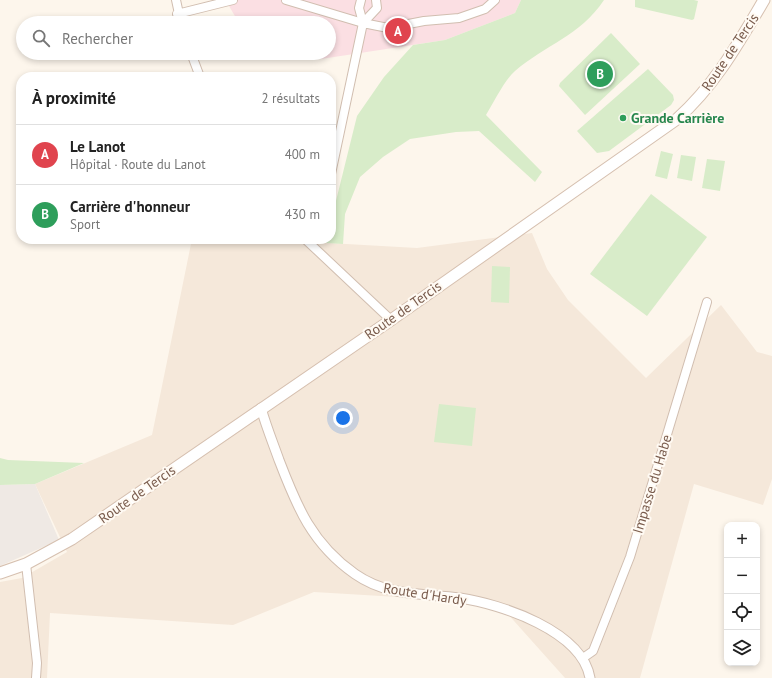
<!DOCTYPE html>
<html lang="fr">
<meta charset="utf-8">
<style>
body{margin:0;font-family:"PT Sans",sans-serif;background:#f6f6f6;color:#222}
.controls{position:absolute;right:12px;bottom:12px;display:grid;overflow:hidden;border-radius:8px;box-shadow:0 2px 6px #0003}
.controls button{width:36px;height:36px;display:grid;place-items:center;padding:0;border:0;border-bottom:1px solid #e0e0e0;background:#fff;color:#222;font:20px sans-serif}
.you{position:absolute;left:343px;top:418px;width:14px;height:14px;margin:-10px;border:3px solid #fff;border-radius:50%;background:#1a73e8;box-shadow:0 0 0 6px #1a73e833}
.badge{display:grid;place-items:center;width:26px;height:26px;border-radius:50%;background:#e76f51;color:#fff;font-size:13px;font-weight:700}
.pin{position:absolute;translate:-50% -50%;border:2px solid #fff;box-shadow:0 1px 4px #0006}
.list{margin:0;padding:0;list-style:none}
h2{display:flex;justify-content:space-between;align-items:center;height:52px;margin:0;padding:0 16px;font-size:17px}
h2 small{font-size:13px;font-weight:400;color:#767676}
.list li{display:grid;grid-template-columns:26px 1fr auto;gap:12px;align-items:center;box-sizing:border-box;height:60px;padding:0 16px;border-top:1px solid #e0e0e0}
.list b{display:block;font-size:15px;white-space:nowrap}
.list p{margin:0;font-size:13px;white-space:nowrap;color:#767676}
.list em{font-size:13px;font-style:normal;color:#767676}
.icon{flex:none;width:22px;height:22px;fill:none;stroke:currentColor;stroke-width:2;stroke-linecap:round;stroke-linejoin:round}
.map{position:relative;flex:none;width:772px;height:678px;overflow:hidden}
.search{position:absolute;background:#fff;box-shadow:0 2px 6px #0003;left:16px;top:16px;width:320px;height:44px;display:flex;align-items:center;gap:10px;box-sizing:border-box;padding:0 14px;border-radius:22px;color:#767676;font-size:15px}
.panel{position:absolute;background:#fff;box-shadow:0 2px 6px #0003;left:16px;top:72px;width:320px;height:172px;border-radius:16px}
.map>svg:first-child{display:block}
.residential{fill:#f5e8da}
.industrial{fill:#efe9e4}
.medical{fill:#fbdfe3}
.green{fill:#d8ecc9}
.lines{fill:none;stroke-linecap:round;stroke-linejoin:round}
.minor-casing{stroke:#d1beb0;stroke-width:10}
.tertiary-casing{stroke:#d1beb0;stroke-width:11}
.secondary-casing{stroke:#d6c0b0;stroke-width:13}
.minor{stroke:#fff;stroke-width:8}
.tertiary{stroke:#fff;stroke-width:9}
.secondary{stroke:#fff;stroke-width:11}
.leisure-dot{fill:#2e9e5b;stroke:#fffaf3;stroke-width:1.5}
.labels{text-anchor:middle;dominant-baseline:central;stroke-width:4;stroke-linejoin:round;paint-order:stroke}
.street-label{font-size:14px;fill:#7a5c4d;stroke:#fffaf3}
.leisure-label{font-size:14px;font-weight:bold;fill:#27864d;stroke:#fffaf3;text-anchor:start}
</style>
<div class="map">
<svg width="772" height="678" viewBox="0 0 772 678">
<rect width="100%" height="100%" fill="#fdf6ec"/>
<polygon class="residential" points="532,233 547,269 568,300 646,378 721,305 757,352 772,356 772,479 763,505 694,484 640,678 565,678 498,603 314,592 233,625 50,613 47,678 0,678 0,582 22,578 67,552 35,484 152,435 192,239 258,239 417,248"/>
<polygon class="industrial" points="35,484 59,540 0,566 0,485"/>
<polygon class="medical" points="230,0 521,0 515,13 445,40 321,59 292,53 329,53 329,23 239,23 229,6"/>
<g class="green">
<path d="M 521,0 L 604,0 C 580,36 545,45 515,71 C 504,81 494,102 486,115 L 542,172 L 535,182 L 479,131 L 456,132 L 410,139 L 383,157 L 360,177 L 345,214 L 343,244 L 326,243 L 327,239 L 331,239 L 331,221 L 357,116 L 384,77 L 413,45 L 445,40 L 515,13 Z"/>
<polygon points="635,0 694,0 698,1 694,19 692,20 635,7"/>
<polygon points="611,33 640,64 585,115 559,86 560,83"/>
<polygon points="648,69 673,95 674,100 671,105 609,151 597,153 577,131"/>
<polygon points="661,151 673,154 667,179 655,176"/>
<polygon points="681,155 696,157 692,181 677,178"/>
<polygon points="707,159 725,161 720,191 702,188"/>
<polygon points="651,194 707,237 647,316 590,274"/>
<polygon points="492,266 510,267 509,303 491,302"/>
<polygon points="439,404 476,408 472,446 434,442"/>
<polygon points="0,458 8,460 84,463 35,484 0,485"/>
</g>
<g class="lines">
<defs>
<g id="minor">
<polyline points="176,0 181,23"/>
<polyline points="286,0 363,23"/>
<polyline points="361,0 359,8 363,23"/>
<polyline points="177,14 233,0"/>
<polyline points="363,23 377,8 376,0"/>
<polyline points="191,53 200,77"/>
<polyline points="331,174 363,23 388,28 424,21 459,18 485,9 495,0"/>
<polyline points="305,239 391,320"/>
<polyline points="26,564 37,663 36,678"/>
<polyline points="583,658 593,651 630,557 707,302"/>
</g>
<path id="tertiary" d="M 261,408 C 266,426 273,443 279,460 C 297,507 312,544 355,574 C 388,597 422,593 460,598 C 501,604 582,631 590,678"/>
<path id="secondary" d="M 0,573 L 26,564 L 72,539 L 391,320 L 677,119 C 715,85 738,44 764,0"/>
</defs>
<use href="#minor" class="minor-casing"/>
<use href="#tertiary" class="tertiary-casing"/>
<use href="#secondary" class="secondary-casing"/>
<use href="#minor" class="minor"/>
<use href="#tertiary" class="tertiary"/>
<use href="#secondary" class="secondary"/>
</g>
<circle class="leisure-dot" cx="623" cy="118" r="4"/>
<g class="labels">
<g class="street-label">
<text transform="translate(730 52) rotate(-56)">Route de Tercis</text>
<text transform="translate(403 310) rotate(-35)">Route de Tercis</text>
<text transform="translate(652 484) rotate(-73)">Impasse du Habe</text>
<text transform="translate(137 494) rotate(-35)">Route de Tercis</text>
<text transform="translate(425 594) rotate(9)">Route d'Hardy</text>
</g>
<g class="leisure-label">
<text x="631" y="118">Grande Carrière</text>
</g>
</g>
</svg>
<div class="controls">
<button>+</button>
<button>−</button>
<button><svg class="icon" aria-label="locate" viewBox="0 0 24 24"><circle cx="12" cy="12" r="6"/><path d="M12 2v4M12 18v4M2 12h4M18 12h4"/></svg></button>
<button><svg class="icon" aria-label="layers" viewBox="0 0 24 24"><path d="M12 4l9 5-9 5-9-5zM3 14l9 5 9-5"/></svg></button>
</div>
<div class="you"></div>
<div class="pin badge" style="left:398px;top:31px;background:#e0444e">A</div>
<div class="pin badge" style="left:600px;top:74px;background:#2e9e5b">B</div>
<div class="search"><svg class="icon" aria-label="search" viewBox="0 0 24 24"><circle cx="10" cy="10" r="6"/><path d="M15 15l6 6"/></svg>Rechercher</div>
<section class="panel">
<h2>À proximité<small>2 résultats</small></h2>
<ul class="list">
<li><span class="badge" style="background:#e0444e">A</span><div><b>Le Lanot</b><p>Hôpital · Route du Lanot</p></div><em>400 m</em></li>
<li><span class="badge" style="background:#2e9e5b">B</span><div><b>Carrière d'honneur</b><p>Sport</p></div><em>430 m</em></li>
</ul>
</section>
</div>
